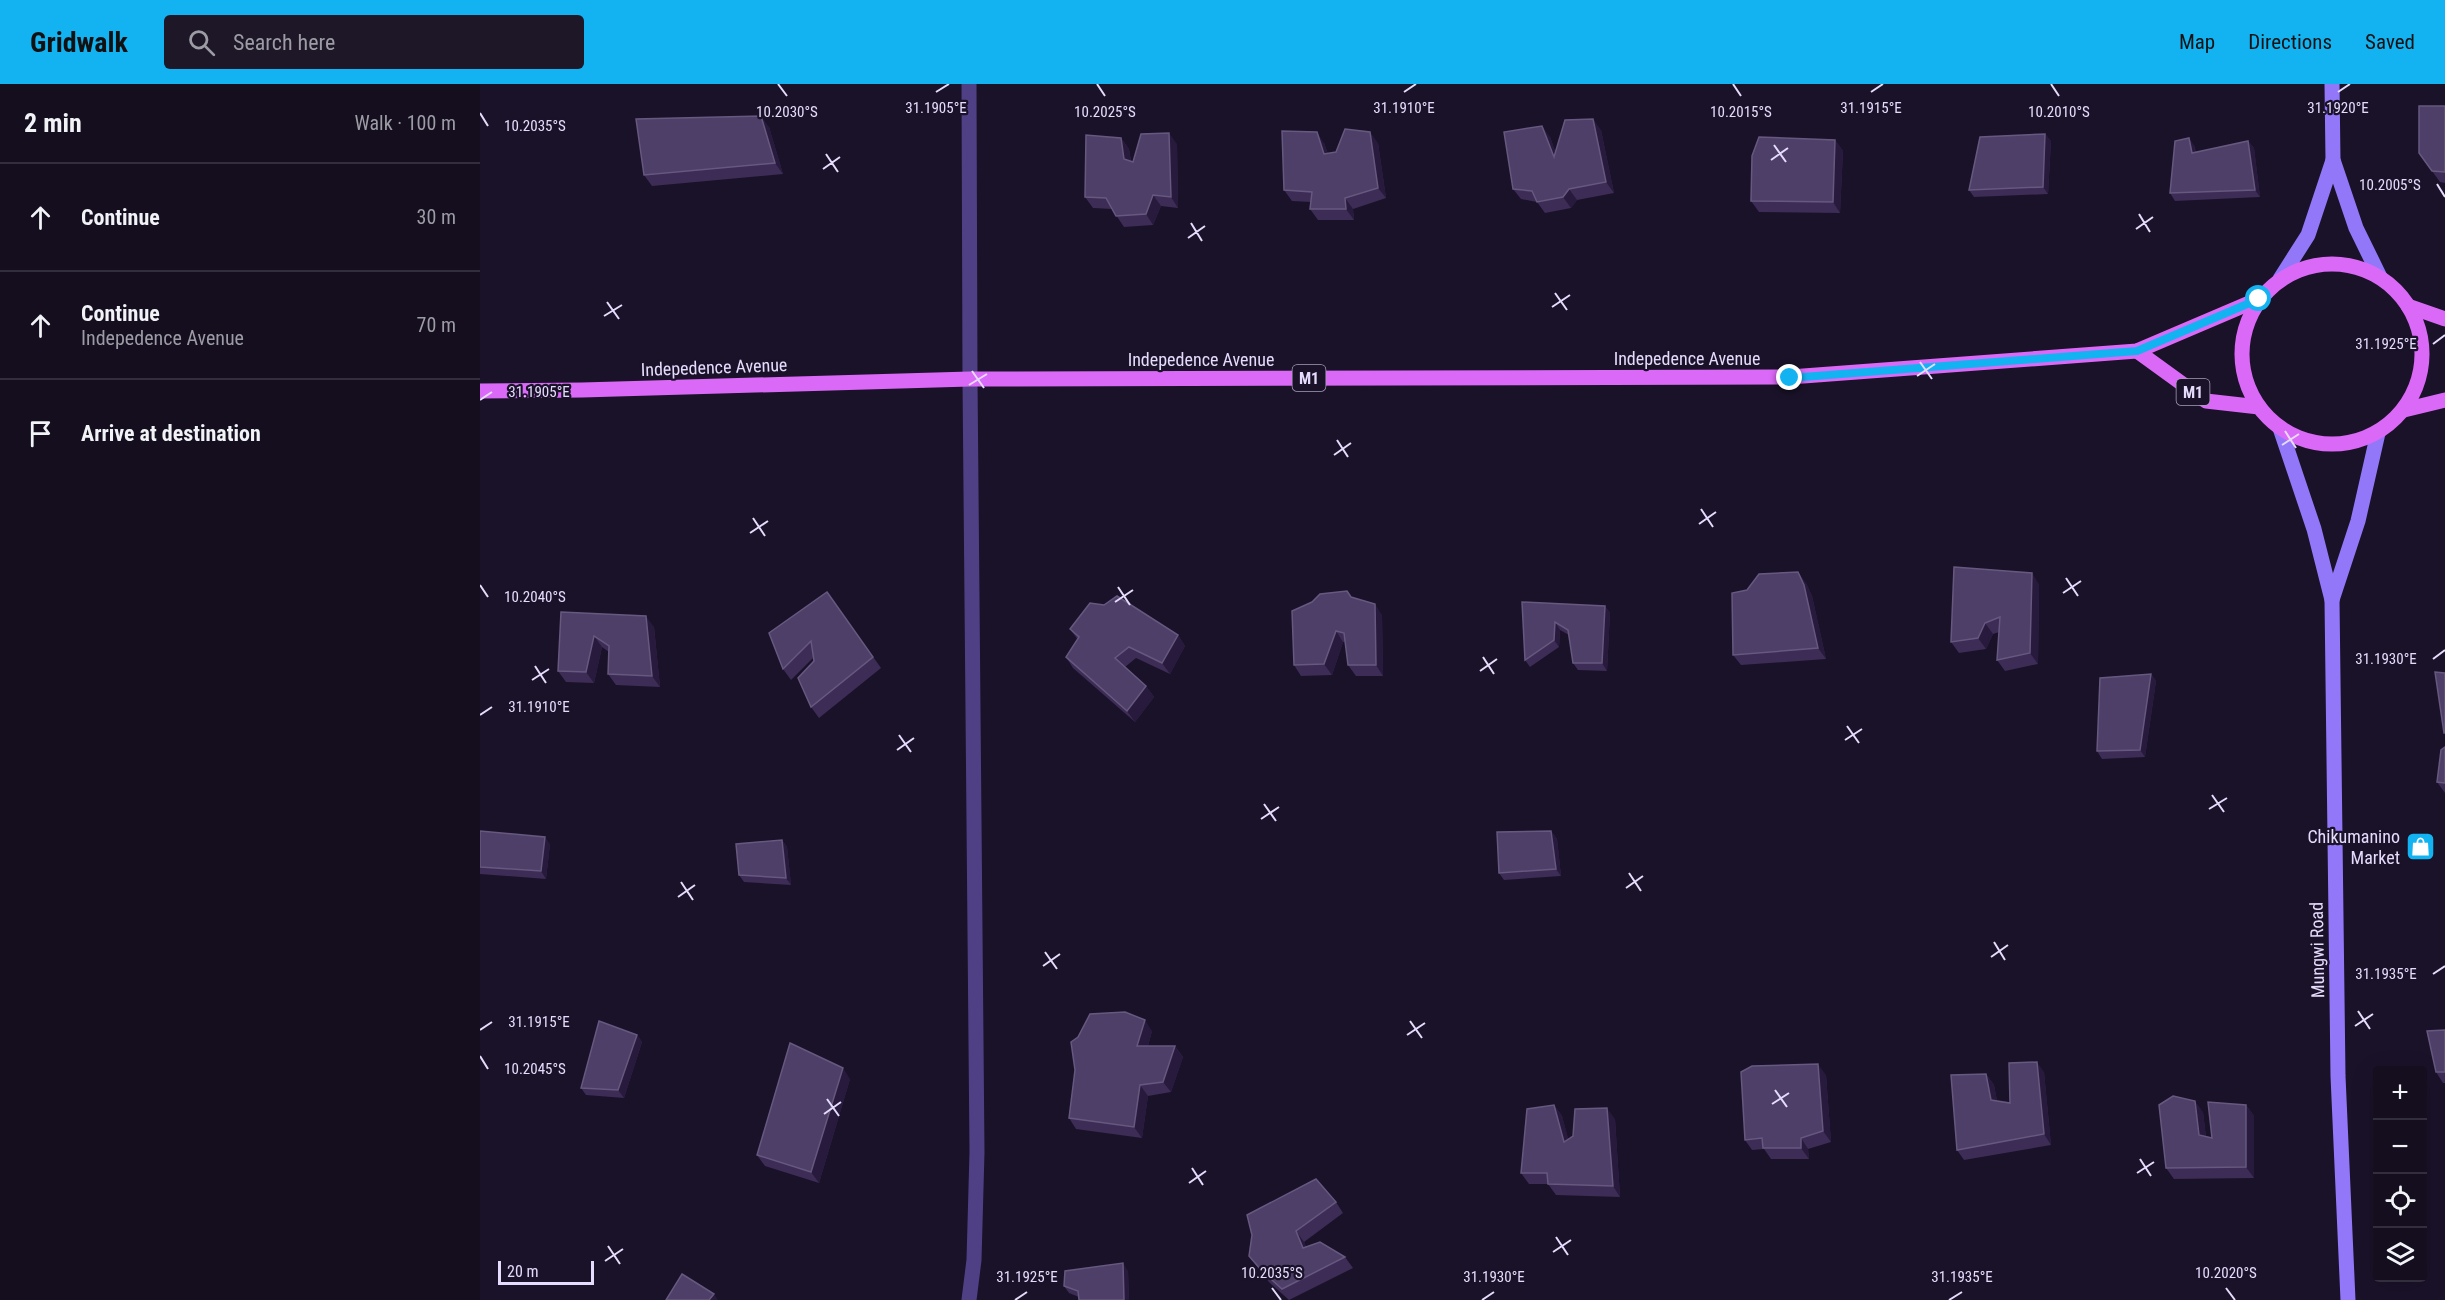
<!DOCTYPE html>
<meta charset="utf-8">
<style>
body{margin:0;font-family:"Roboto Condensed",sans-serif;background:#1d1728;color:#f1f3f6}
.controls{position:absolute;right:18px;bottom:18px;display:grid;overflow:hidden;border-radius:6px;box-shadow:0 6px 24px #0002}
.controls button{width:54px;height:54px;display:grid;place-items:center;padding:0;border:0;border-bottom:2px solid #332e3d;background:#140e1f;color:#f1f3f6;font:30px sans-serif}
.scale{position:absolute;left:18px;bottom:15px;width:96px;box-sizing:border-box;padding-left:6px;border:3px solid #e5dcfd;border-top:0;font-size:16px;line-height:21px;white-space:nowrap;color:#e5dcfd;-webkit-text-stroke:4px #1a1229;paint-order:stroke}
.stop{position:absolute;width:18px;height:18px;margin:-14px;border:4px solid #13b3f2;border-radius:50%;background:#fff}
.stop.end{background:#13b3f2;border-color:#fff;box-shadow:0 2px 6px #0008}
.list{margin:0;padding:0;list-style:none}
h2{display:flex;justify-content:space-between;align-items:center;height:78px;margin:0;padding:0 24px;font-size:26px}
h2 small{font-size:20px;font-weight:400;color:#9d9ca4}
.list li{display:grid;grid-template-columns:39px 1fr auto;gap:18px;align-items:center;box-sizing:border-box;height:108px;padding:0 24px;border-top:2px solid #332e3d}
.list b{display:block;font-size:22px;white-space:nowrap}
.list p{margin:0;font-size:20px;white-space:nowrap;color:#9d9ca4}
.list em{font-size:20px;font-style:normal;color:#9d9ca4}
.icon{flex:none;width:33px;height:33px;fill:none;stroke:currentColor;stroke-width:2;stroke-linecap:round;stroke-linejoin:round}
.map{position:relative;flex:none;width:1965px;height:1216px;overflow:hidden}
header{display:flex;align-items:center;gap:36px;box-sizing:border-box;height:84px;padding:0 30px;background:#13b3f2;color:#111}
header strong{font-size:28px}
nav{display:flex;gap:33px;margin-inline-start:auto;font-size:21px}
.search{width:420px;height:54px;background:#1d1728;display:flex;align-items:center;gap:15px;box-sizing:border-box;padding:0 21px;border-radius:6px;color:#9d9ca4;font-size:22px}
main{display:flex}
aside{flex:1;background:#140e1f}
.map>svg:first-child{display:block}
.lines{fill:none;stroke-linecap:round;stroke-linejoin:round}
.street{stroke:#4f4085;stroke-width:15}
.secondary{stroke:#9278f8;stroke-width:15}
.primary{stroke:#db69f7;stroke-width:15}
.wall{fill:#3c2c56}
.shaded-wall{fill:#271a3c}
.building{fill:#4e3f68;stroke:#66587f;stroke-width:1.5}
.route{stroke:#13b3f2;stroke-width:8}
.ticks{fill:none;stroke:#e5dcfd;stroke-width:2}
.labels{text-anchor:middle;dominant-baseline:central;stroke-width:4.5;stroke-linejoin:round;paint-order:stroke}
.shield{fill:#1a1229;stroke:#a89fbd;stroke-width:1.5}
.shield-label{font-size:16px;font-weight:bold;fill:#e5dcfd}
.street-label{font-size:18px;fill:#e5dcfd;stroke:#1a1229}
.poi-label{font-size:18px;fill:#e5dcfd;stroke:#1a1229;text-anchor:end}
.ticks-label{font-size:15px;text-anchor:middle;fill:#e5dcfd;stroke:#1a1229;stroke-width:4.5;stroke-linejoin:round;paint-order:stroke}
</style>
<header>
<strong>Gridwalk</strong>
<div class="search"><svg class="icon" aria-label="search" viewBox="0 0 24 24"><circle cx="10" cy="10" r="6"/><path d="M15 15l6 6"/></svg>Search here</div>
<nav><a>Map</a><a>Directions</a><a>Saved</a></nav>
</header>
<main>
<aside>
<h2>2 min<small>Walk · 100 m</small></h2>
<ul class="list">
<li><svg class="icon" aria-label="ahead" viewBox="0 0 24 24"><path d="M12 20V5M6 11l6-6 6 6"/></svg><div><b>Continue</b></div><em>30 m</em></li>
<li><svg class="icon" aria-label="ahead" viewBox="0 0 24 24"><path d="M12 20V5M6 11l6-6 6 6"/></svg><div><b>Continue</b><p>Indepedence Avenue</p></div><em>70 m</em></li>
<li><svg class="icon" aria-label="arrive" viewBox="0 0 24 24"><path d="M6 21V4h12l-3 4 3 4H6"/></svg><div><b>Arrive at destination</b></div></li>
</ul>
</aside>
<div class="map">
<svg width="1965" height="1216" viewBox="0 0 1965 1216">
<rect width="100%" height="100%" fill="#1a1229"/>
<g class="lines">
<polyline class="street" points="489,1216 494,1176 497,1068 490,295 489,0"/>
<g class="secondary">
<polyline points="1852,0 1853,76 1876,144 1900,193"/>
<polyline points="1800,195 1828,151 1853,76"/>
<polyline points="1800,344 1834,445 1852,516 1858,992 1868,1216"/>
<polyline points="1852,516 1878,437 1898,349"/>
</g>
<g class="primary">
<circle cx="1852" cy="270" r="90"/>
<polyline points="1928,222 1965,235"/>
<polyline points="1657,267 1726,317 1779,323"/>
<polyline points="0,307 102,306 490,295 1310,293 1657,267 1779,215"/>
<polyline points="1924,326 1965,316"/>
</g>
</g>
<g class="wall">
<polygon points="1965,22 1965,99 1960,98 1939,69"/>
<polygon points="289,43 303,90 172,102 164,91"/>
<polygon points="1121,46 1134,109 1097,116 1091,124 1065,129 1057,118 1041,115 1033,105 1070,53 1075,67"/>
<polygon points="1565,50 1571,57 1568,110 1494,113 1489,106"/>
<polygon points="641,54 649,65 651,77 653,78 697,60 698,124 681,122 673,141 644,143 632,125 613,124 605,113"/>
<polygon points="1355,56 1363,67 1360,129 1279,128 1271,117"/>
<polygon points="1768,57 1774,64 1780,113 1695,117 1690,109 1714,61 1716,69"/>
<polygon points="844,59 848,70 898,59 906,114 873,125 874,136 838,136 830,125 831,118 812,117 804,106"/>
<polygon points="1326,499 1332,512 1346,575 1261,581 1253,571"/>
<polygon points="1559,500 1558,580 1525,587 1517,576 1519,548 1513,550 1506,565 1479,569 1471,558"/>
<polygon points="347,508 401,584 339,634 331,623 333,574 311,596 303,585"/>
<polygon points="871,513 902,531 903,592 876,592 868,581 865,558 863,558 852,591 821,592 814,581"/>
<polygon points="1042,518 1125,522 1130,529 1127,587 1098,586 1093,579 1089,551 1080,546 1079,563 1050,583 1045,576"/>
<polygon points="81,528 174,543 180,603 136,601 128,590 129,568 122,563 114,599 86,598 78,587"/>
<polygon points="590,545 698,551 705,562 690,590 656,574 645,583 666,602 674,613 655,638 593,584 586,573 598,556"/>
<polygon points="1671,590 1676,597 1665,673 1622,675 1617,667"/>
<polygon points="1965,663 1965,709 1957,698"/>
<polygon points="0,747 70,760 66,795 0,790"/>
<polygon points="1071,747 1077,755 1081,792 1024,796 1019,789"/>
<polygon points="302,756 307,763 311,801 264,798 259,791"/>
<polygon points="1965,946 1965,999 1963,999 1956,988"/>
<polygon points="672,947 668,962 695,962 703,973 691,1008 668,1012 662,1054 596,1045 589,1034 595,986"/>
<polygon points="157,951 162,958 144,1014 106,1011 101,1004"/>
<polygon points="1564,988 1571,1061 1484,1076 1477,1066 1506,990 1514,1001 1517,1017 1530,1019"/>
<polygon points="1346,991 1351,1058 1328,1065 1329,1075 1291,1075 1284,1065 1272,1066 1265,1056"/>
<polygon points="370,995 339,1099 285,1082 277,1071"/>
<polygon points="1074,1021 1082,1032 1088,1055 1135,1035 1140,1113 1076,1111 1068,1100 1049,1100 1041,1089"/>
<polygon points="1766,1021 1774,1032 1774,1094 1694,1095 1686,1084 1723,1028 1726,1053 1732,1054"/>
<polygon points="856,1118 863,1129 824,1158 826,1163 865,1173 873,1184 809,1216 789,1198 769,1172"/>
<polygon points="648,1187 649,1216 599,1216 599,1213 589,1209 584,1202"/>
</g>
<g class="shaded-wall">
<polygon points="281,32 289,43 303,90 295,79"/>
<polygon points="1113,35 1121,46 1134,109 1126,98"/>
<polygon points="1062,42 1070,53 1081,84 1074,73"/>
<polygon points="837,48 844,59 852,81 844,70"/>
<polygon points="890,48 898,59 906,114 898,104"/>
<polygon points="689,49 697,60 698,124 691,113"/>
<polygon points="1565,50 1571,57 1568,110 1563,103"/>
<polygon points="641,54 649,65 652,86 644,75"/>
<polygon points="1709,54 1714,61 1717,77 1712,69"/>
<polygon points="1355,56 1363,67 1360,129 1353,118"/>
<polygon points="1768,57 1774,64 1780,113 1775,106"/>
<polygon points="1089,105 1097,116 1091,124 1083,113"/>
<polygon points="673,111 681,122 673,141 666,130"/>
<polygon points="865,114 873,125 874,136 866,125"/>
<polygon points="1318,488 1326,499 1332,512 1346,575 1338,564"/>
<polygon points="1552,489 1559,500 1558,580 1550,569"/>
<polygon points="895,520 902,531 903,592 896,581"/>
<polygon points="1125,522 1130,529 1127,587 1122,579"/>
<polygon points="166,532 174,543 180,603 172,592"/>
<polygon points="1075,538 1080,546 1079,563 1074,556"/>
<polygon points="1505,539 1513,550 1506,565 1498,554"/>
<polygon points="856,547 863,558 852,591 844,580"/>
<polygon points="698,551 705,562 690,590 682,579"/>
<polygon points="114,552 122,563 114,599 106,588"/>
<polygon points="1671,590 1676,597 1665,673 1660,666"/>
<polygon points="666,602 674,613 655,638 647,627"/>
<polygon points="1071,747 1077,755 1081,792 1076,785"/>
<polygon points="65,753 70,760 66,795 61,787"/>
<polygon points="302,756 307,763 311,801 306,794"/>
<polygon points="665,936 672,947 665,973 657,962"/>
<polygon points="157,951 162,958 144,1014 138,1006"/>
<polygon points="695,962 703,973 691,1008 683,998"/>
<polygon points="1557,978 1564,988 1571,1061 1564,1050"/>
<polygon points="1338,980 1346,991 1351,1058 1343,1047"/>
<polygon points="363,984 370,995 339,1099 331,1088"/>
<polygon points="1506,990 1514,1001 1519,1027 1511,1016"/>
<polygon points="660,1001 668,1012 662,1054 654,1043"/>
<polygon points="1715,1017 1723,1028 1727,1062 1719,1051"/>
<polygon points="1074,1021 1082,1032 1092,1068 1084,1058"/>
<polygon points="1766,1021 1774,1032 1774,1094 1766,1083"/>
<polygon points="1127,1024 1135,1035 1140,1113 1133,1102"/>
<polygon points="1321,1054 1328,1065 1329,1075 1321,1064"/>
<polygon points="816,1147 824,1158 831,1175 823,1164"/>
<polygon points="643,1179 648,1187 649,1216 644,1216"/>
<polygon points="234,1210 238,1216 229,1216"/>
</g>
<g class="building">
<polygon points="1939,22 1965,22 1965,88 1952,87 1939,69"/>
<polygon points="281,32 295,79 164,91 156,35"/>
<polygon points="1113,35 1126,98 1089,105 1083,113 1057,118 1052,107 1033,105 1024,48 1062,42 1074,73 1085,36"/>
<polygon points="865,45 890,48 898,104 865,114 866,125 830,125 832,108 804,106 802,47 837,48 844,70 856,68"/>
<polygon points="689,49 691,113 673,111 666,130 636,132 626,114 605,113 606,51 641,54 644,75 653,78 661,50"/>
<polygon points="1565,50 1563,103 1489,106 1500,53"/>
<polygon points="1279,53 1355,56 1353,118 1271,117 1272,72"/>
<polygon points="1709,54 1712,69 1768,57 1775,106 1690,109 1695,57"/>
<polygon points="1474,483 1552,489 1550,569 1517,576 1520,533 1505,539 1498,554 1471,558"/>
<polygon points="1318,488 1324,501 1338,564 1253,571 1252,509 1267,506 1279,490"/>
<polygon points="867,507 871,513 895,520 896,581 868,581 864,549 856,547 844,580 814,581 812,527 832,518 840,510"/>
<polygon points="347,508 393,573 331,623 318,594 334,577 331,557 303,585 289,549"/>
<polygon points="637,512 698,551 682,579 649,563 635,574 666,602 647,627 586,573 599,553 590,545 610,519 624,521"/>
<polygon points="1042,518 1125,522 1122,579 1093,579 1088,546 1075,538 1074,556 1045,576"/>
<polygon points="81,528 166,532 172,592 128,590 129,562 114,552 106,588 78,587"/>
<polygon points="1955,588 1965,589 1965,649 1964,649"/>
<polygon points="1671,590 1660,666 1617,667 1620,594"/>
<polygon points="1965,663 1965,699 1957,698 1961,666"/>
<polygon points="0,747 65,753 61,787 0,783"/>
<polygon points="1071,747 1076,785 1019,789 1017,748"/>
<polygon points="302,756 306,794 259,791 256,760"/>
<polygon points="645,928 665,936 657,962 695,962 683,998 660,1001 654,1043 589,1034 595,986 591,958 598,953 610,930"/>
<polygon points="119,937 157,951 138,1006 101,1004"/>
<polygon points="1965,946 1965,988 1956,988 1947,947"/>
<polygon points="310,959 363,984 331,1088 277,1071"/>
<polygon points="1557,978 1564,1050 1477,1066 1471,991 1506,990 1511,1016 1530,1019 1529,979"/>
<polygon points="1338,980 1343,1047 1321,1054 1321,1064 1283,1064 1282,1054 1265,1056 1261,988 1272,982"/>
<polygon points="1693,1012 1715,1017 1719,1051 1732,1054 1728,1018 1766,1021 1766,1083 1686,1084 1679,1021"/>
<polygon points="1074,1021 1084,1058 1093,1052 1095,1025 1127,1024 1133,1102 1068,1100 1067,1089 1041,1089 1047,1025"/>
<polygon points="836,1095 856,1118 816,1147 823,1164 840,1158 865,1173 802,1205 782,1187 769,1172 772,1151 767,1131"/>
<polygon points="643,1179 644,1216 599,1216 598,1207 584,1202 585,1187"/>
<polygon points="202,1190 234,1210 229,1216 186,1216"/>
</g>
<g class="lines">
<polyline class="route" points="1310,294 1657,267 1779,215"/>
</g>
<path class="ticks" d="M 298,0 L 307,12M 617,0 L 625,12M 1253,0 L 1261,12M 1571,0 L 1579,12M 456,8 L 469,0M 924,8 L 936,0M 1391,8 L 1403,0M 1858,8 L 1870,0M 0,29 L 8,42M 1294,61 L 1306,78M 346,70 L 358,88M 1291,76 L 1308,64M 343,85 L 360,73M 1957,100 L 1965,113M 1659,130 L 1670,148M 711,139 L 722,157M 1656,145 L 1673,133M 708,154 L 725,142M 1075,209 L 1087,226M 127,218 L 139,235M 1072,223 L 1090,211M 124,232 L 142,221M 1953,260 L 1965,251M 1440,278 L 1452,295M 492,287 L 504,304M 1437,292 L 1455,280M 489,301 L 507,290M 0,316 L 12,308M 1805,347 L 1816,364M 857,356 L 868,373M 1802,361 L 1819,350M 854,371 L 871,359M 1221,425 L 1233,443M 273,434 L 285,452M 1219,440 L 1236,428M 270,449 L 288,437M 1586,494 L 1598,512M 0,501 L 8,513M 638,503 L 650,521M 1583,509 L 1601,497M 635,518 L 653,506M 1003,573 L 1014,590M 1953,575 L 1965,566M 55,582 L 66,599M 1000,587 L 1017,575M 52,596 L 69,585M 0,631 L 12,623M 1367,642 L 1379,659M 419,651 L 431,668M 1365,656 L 1382,645M 417,666 L 434,654M 1732,711 L 1744,728M 784,720 L 796,737M 1729,725 L 1747,714M 781,735 L 799,723M 1149,789 L 1161,807M 201,798 L 213,816M 1146,804 L 1163,792M 198,813 L 215,801M 1514,858 L 1525,876M 565,868 L 577,885M 1511,873 L 1528,861M 563,882 L 580,870M 1953,890 L 1965,882M 1878,927 L 1890,945M 930,937 L 942,954M 1875,942 L 1893,930M 0,946 L 12,938M 927,951 L 945,939M 0,972 L 8,985M 1295,1006 L 1307,1023M 347,1015 L 359,1032M 1292,1020 L 1309,1009M 344,1030 L 361,1018M 1660,1075 L 1671,1092M 712,1084 L 723,1101M 1657,1089 L 1674,1078M 709,1099 L 726,1087M 1076,1153 L 1088,1171M 128,1162 L 140,1180M 1073,1168 L 1091,1156M 125,1177 L 143,1165M 792,1204 L 801,1216M 1746,1204 L 1755,1216M 535,1216 L 547,1208M 1002,1216 L 1014,1208M 1469,1216 L 1482,1208"/>
<defs>
<symbol id="shop-square" viewBox="-11 -11 22 22"><rect x="-9" y="-9" width="18" height="18" rx="4" fill="#13b3f2" stroke="#1a1229"/><path d="M-5-2.5h2.3a2.7 3.5 0 0 1 5.4 0H5L5.5 6h-11ZM-1.5-2.5h3a1.5 2.3 0 0 0-3 0Z" fill="#fff"/></symbol>
</defs>
<g fill-rule="evenodd">
<use href="#shop-square" x="1924" y="746" width="33" height="33"/>
</g>
<g class="labels">
<g class="shield">
<rect x="812.5" y="281" width="33" height="26" rx="4.5"/>
<rect x="1696.5" y="295" width="33" height="26" rx="4.5"/>
</g>
<g class="shield-label">
<text x="829" y="294">M1</text>
<text x="1713" y="308">M1</text>
</g>
<g class="street-label">
<text x="1207" y="274">Indepedence Avenue</text>
<text x="721" y="275">Indepedence Avenue</text>
<text transform="translate(234 283) rotate(-2)">Indepedence Avenue</text>
<text transform="translate(1837 866) rotate(-91)">Mungwi Road</text>
</g>
<g class="poi-label">
<text x="1920" y="752">Chikumanino<tspan x="1920" dy="21">Market</tspan></text>
</g>
</g>
<g class="ticks-label">
<text x="456" y="29">31.1905°E</text>
<text x="924" y="29">31.1910°E</text>
<text x="1391" y="29">31.1915°E</text>
<text x="1858" y="29">31.1920°E</text>
<text x="1261" y="33">10.2015°S</text>
<text x="307" y="33">10.2030°S</text>
<text x="625" y="33">10.2025°S</text>
<text x="1579" y="33">10.2010°S</text>
<text x="55" y="47">10.2035°S</text>
<text x="1910" y="106">10.2005°S</text>
<text x="1906" y="265">31.1925°E</text>
<text x="59" y="313">31.1905°E</text>
<text x="55" y="518">10.2040°S</text>
<text x="1906" y="580">31.1930°E</text>
<text x="59" y="628">31.1910°E</text>
<text x="1906" y="895">31.1935°E</text>
<text x="59" y="943">31.1915°E</text>
<text x="55" y="990">10.2045°S</text>
<text x="792" y="1194">10.2035°S</text>
<text x="1746" y="1194">10.2020°S</text>
<text x="547" y="1198">31.1925°E</text>
<text x="1014" y="1198">31.1930°E</text>
<text x="1482" y="1198">31.1935°E</text>
</g>
</svg>
<div class="controls">
<button>+</button>
<button>−</button>
<button><svg class="icon" aria-label="locate" viewBox="0 0 24 24"><circle cx="12" cy="12" r="6"/><path d="M12 2v4M12 18v4M2 12h4M18 12h4"/></svg></button>
<button><svg class="icon" aria-label="layers" viewBox="0 0 24 24"><path d="M12 4l9 5-9 5-9-5zM3 14l9 5 9-5"/></svg></button>
</div>
<div class="scale">20 m</div>
<div class="stop" style="left:1779px;top:215px"></div>
<div class="stop end" style="left:1310px;top:294px"></div>
</div>
</main>
